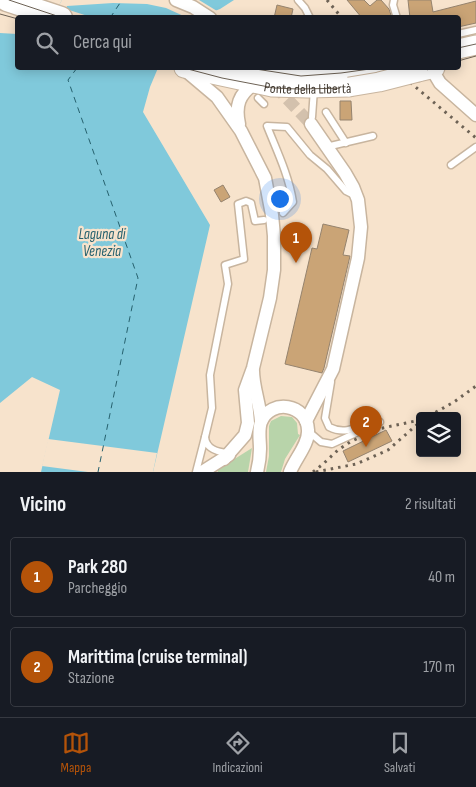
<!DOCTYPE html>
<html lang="it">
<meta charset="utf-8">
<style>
body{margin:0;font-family:"Sofia Sans Condensed",sans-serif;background:#20242c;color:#f1f3f6}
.controls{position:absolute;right:15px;bottom:15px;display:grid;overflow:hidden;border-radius:5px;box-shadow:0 2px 12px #0003}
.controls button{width:45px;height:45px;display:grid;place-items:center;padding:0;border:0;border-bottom:1px solid #363941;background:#171b24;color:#f1f3f6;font:25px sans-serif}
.you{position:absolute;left:279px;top:198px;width:18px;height:18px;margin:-12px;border:4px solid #fff;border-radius:50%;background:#1a73e8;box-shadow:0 0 0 8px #1a73e833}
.badge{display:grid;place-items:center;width:32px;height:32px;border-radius:50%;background:#b45309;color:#fff;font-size:16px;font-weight:700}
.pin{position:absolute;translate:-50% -41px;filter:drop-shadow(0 1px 2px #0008)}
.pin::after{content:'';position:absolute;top:26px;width:18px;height:15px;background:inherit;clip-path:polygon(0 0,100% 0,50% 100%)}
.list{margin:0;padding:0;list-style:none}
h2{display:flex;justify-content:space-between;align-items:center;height:65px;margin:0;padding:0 20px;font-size:21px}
h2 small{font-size:16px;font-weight:400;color:#9ea1a6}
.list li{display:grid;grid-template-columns:32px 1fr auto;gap:15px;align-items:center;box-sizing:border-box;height:80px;margin:0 10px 10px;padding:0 10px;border:1px solid #363941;border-radius:5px}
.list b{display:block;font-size:19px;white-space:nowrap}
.list p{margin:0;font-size:16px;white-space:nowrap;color:#9ea1a6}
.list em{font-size:16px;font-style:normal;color:#9ea1a6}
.icon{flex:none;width:28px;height:28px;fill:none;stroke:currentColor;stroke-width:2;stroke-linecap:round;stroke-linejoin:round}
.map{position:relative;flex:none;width:476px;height:472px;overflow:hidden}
.search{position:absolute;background:#171b24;box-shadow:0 2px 12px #0003;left:15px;right:15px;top:15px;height:55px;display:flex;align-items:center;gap:12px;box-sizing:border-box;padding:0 18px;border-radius:5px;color:#9ea1a6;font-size:19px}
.sheet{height:245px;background:#171b24}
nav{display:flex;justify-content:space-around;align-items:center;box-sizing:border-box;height:70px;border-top:1px solid #363941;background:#171b24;font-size:14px;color:#9ea1a6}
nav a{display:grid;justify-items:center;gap:2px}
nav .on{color:#b45309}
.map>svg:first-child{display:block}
.green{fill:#b8d4aa}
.water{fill:#80c9db}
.pier{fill:#f7e3cc}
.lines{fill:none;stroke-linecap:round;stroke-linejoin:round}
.ferry{stroke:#26616e;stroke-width:1;stroke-dasharray:6 5;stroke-linecap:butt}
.building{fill:#caa476;stroke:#95836e}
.street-tunnel{stroke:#d3c1ad;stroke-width:12;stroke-dasharray:12 6;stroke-linecap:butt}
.lane-casing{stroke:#c8b59f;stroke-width:9}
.street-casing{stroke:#c8b59f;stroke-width:15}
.primary-casing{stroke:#c8b59f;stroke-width:21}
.highway-casing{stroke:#c8b59f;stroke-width:25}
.lane{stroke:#fff;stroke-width:6}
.street{stroke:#fff;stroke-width:12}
.primary{stroke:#fff;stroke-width:19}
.highway{stroke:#fff;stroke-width:22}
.tram{stroke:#6d6255;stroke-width:1}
.rail{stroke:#6d6255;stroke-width:3;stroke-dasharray:2.5 5;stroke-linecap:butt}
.primary-bridge-casing{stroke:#c8b59f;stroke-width:21;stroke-linecap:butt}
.primary-bridge{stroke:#fff;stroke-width:19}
.labels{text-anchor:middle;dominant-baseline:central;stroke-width:4.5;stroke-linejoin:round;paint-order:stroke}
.street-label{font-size:14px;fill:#413930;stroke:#f7e3cc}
.water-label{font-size:15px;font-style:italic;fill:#26616e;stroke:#f7e3cc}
</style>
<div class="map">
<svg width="476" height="472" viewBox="0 0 476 472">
<rect width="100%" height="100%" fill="#f7e3cc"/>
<g class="green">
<polygon points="281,416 292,417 297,423 298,434 300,435 285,459 281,472 266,472 269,456 269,426 271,421"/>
<polygon points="252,448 248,472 218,472 217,470"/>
</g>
<g class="water">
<polygon points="62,0 234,0 220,9 199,17 52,18"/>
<polygon points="0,33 17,34 18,68 158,68 150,87 143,112 210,225 153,472 41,472 60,390 32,377 0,403"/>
</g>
<g class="pier">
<polygon points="62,0 199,0 217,11 199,17 188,18 166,8 147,4 113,3 67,6 66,9 94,18 52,17"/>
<polygon points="48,439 157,453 153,472 88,472 42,466"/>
</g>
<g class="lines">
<g class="ferry">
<polyline points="110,18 122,0"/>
<polyline points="77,68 68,80 138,278 98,472"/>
</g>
</g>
<g class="building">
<polygon points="347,0 364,0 370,6 377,0 381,0 389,9 392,18 362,18"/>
<polygon points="408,0 431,0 433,12 476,1 476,23 458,27 458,18 410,18"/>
<polygon points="277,5 293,9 291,18 274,18"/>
<polygon points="340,101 351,101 352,120 340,120"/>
<polygon points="223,185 230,197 221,202 214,190"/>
<polygon points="323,224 349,230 343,255 350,256 324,368 322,373 285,364 312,248 317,249"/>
<polygon points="386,430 392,441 348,462 343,451"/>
</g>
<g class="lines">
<polyline class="street-tunnel" points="275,86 311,124"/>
<defs>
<g id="lane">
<polyline points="298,0 305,8 310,18"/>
<polyline points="394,0 393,5 397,18"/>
<polyline points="458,34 476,30"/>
<polyline points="258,98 264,104"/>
<polyline points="326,112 346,143"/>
<polyline points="312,117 314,89"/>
<polyline points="326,147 373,136"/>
<polyline points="451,165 476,147"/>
<path d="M 283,213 L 293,202 C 289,176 277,151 267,126 L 287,127 L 310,155 L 327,169 L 346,191 L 354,195"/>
<path d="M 331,382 L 325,418 L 329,427 C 345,435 355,428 371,421"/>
<polyline points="308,431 321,442 332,444 380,422"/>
<polyline points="205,437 212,408 210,375 228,284 225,265 244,259 238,204 246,201 251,203 255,221 264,220"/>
<path d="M 196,472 L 205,437 C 206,449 217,452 228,453"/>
</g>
<g id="street">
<polyline points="176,0 193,7 210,18"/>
<polyline points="431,68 440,83 476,115"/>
<polyline points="185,70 217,97 241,131 265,178 272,215 274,236 274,270 270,298 253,368 245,390 248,423 245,435 224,459"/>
<path d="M 239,124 C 235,106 239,94 254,84"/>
<path d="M 253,371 C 253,387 260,404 261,421"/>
<polyline points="306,421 333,369 358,258 361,227 358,200 353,187 345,173 311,124"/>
<polyline points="202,472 229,455"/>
<path d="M 257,472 C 259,464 260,457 260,449 C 260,440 258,430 261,422 C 271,398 307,404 308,430 C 309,444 295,459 290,472"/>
</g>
<g id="primary">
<polyline points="458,49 476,45"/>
<polyline points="184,68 272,87 308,88 349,87"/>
<polyline points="247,68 301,76 341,74 379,68"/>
<polyline points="418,72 435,68"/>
</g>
<polyline id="highway" points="7,0 61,18"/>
</defs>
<use href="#lane" class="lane-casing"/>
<use href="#street" class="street-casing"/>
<use href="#primary" class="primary-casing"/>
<use href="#highway" class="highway-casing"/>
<use href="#lane" class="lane"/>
<use href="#street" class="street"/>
<use href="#primary" class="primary"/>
<use href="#highway" class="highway"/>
<g class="tram">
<polyline points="9,0 63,18"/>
<polyline points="0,14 18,19"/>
<polyline points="458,48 476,44"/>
<polyline points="458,61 476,56"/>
<path id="s1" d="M 184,68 L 222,78 L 274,88 L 298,89 L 349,88 L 375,84 L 434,68"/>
<polyline points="249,68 301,76 341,73 377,68"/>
</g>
<g class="rail">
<polyline points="327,0 342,18"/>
<polyline points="393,68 476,138"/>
<polyline points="429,416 454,402 476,386"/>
<polyline points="313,472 323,464 338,450 350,442 378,429 420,420"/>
<polyline points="316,472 356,464 388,450 420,422"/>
</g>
<defs>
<polyline id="primary-bridge" points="349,87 379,82 418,72"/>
</defs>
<use href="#primary-bridge" class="primary-bridge-casing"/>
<use href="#primary-bridge" class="primary-bridge"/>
</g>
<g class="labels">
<g class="street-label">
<text stroke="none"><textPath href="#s1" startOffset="126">Ponte della Libertà</textPath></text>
</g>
<g class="water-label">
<text x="102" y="234">Laguna di<tspan x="102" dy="17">Venezia</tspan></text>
</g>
</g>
</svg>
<div class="controls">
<button><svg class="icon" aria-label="layers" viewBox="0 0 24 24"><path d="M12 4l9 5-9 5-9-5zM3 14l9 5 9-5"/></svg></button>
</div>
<div class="you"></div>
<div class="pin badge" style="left:296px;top:263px">1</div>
<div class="pin badge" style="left:366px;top:447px">2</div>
<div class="search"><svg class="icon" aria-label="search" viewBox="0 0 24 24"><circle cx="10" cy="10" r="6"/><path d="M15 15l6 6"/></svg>Cerca qui</div>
</div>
<section class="sheet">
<h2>Vicino<small>2 risultati</small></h2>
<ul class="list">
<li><span class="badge">1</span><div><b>Park 280</b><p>Parcheggio</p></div><em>40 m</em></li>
<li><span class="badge">2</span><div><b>Marittima (cruise terminal)</b><p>Stazione</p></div><em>170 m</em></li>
</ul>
</section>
<nav>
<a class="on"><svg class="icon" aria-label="map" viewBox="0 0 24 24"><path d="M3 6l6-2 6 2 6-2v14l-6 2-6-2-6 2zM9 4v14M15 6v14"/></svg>Mappa</a>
<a><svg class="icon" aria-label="directions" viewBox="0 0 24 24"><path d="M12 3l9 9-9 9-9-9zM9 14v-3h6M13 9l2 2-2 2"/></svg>Indicazioni</a>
<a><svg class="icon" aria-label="saved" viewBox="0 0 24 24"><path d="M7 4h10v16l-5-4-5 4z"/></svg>Salvati</a>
</nav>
